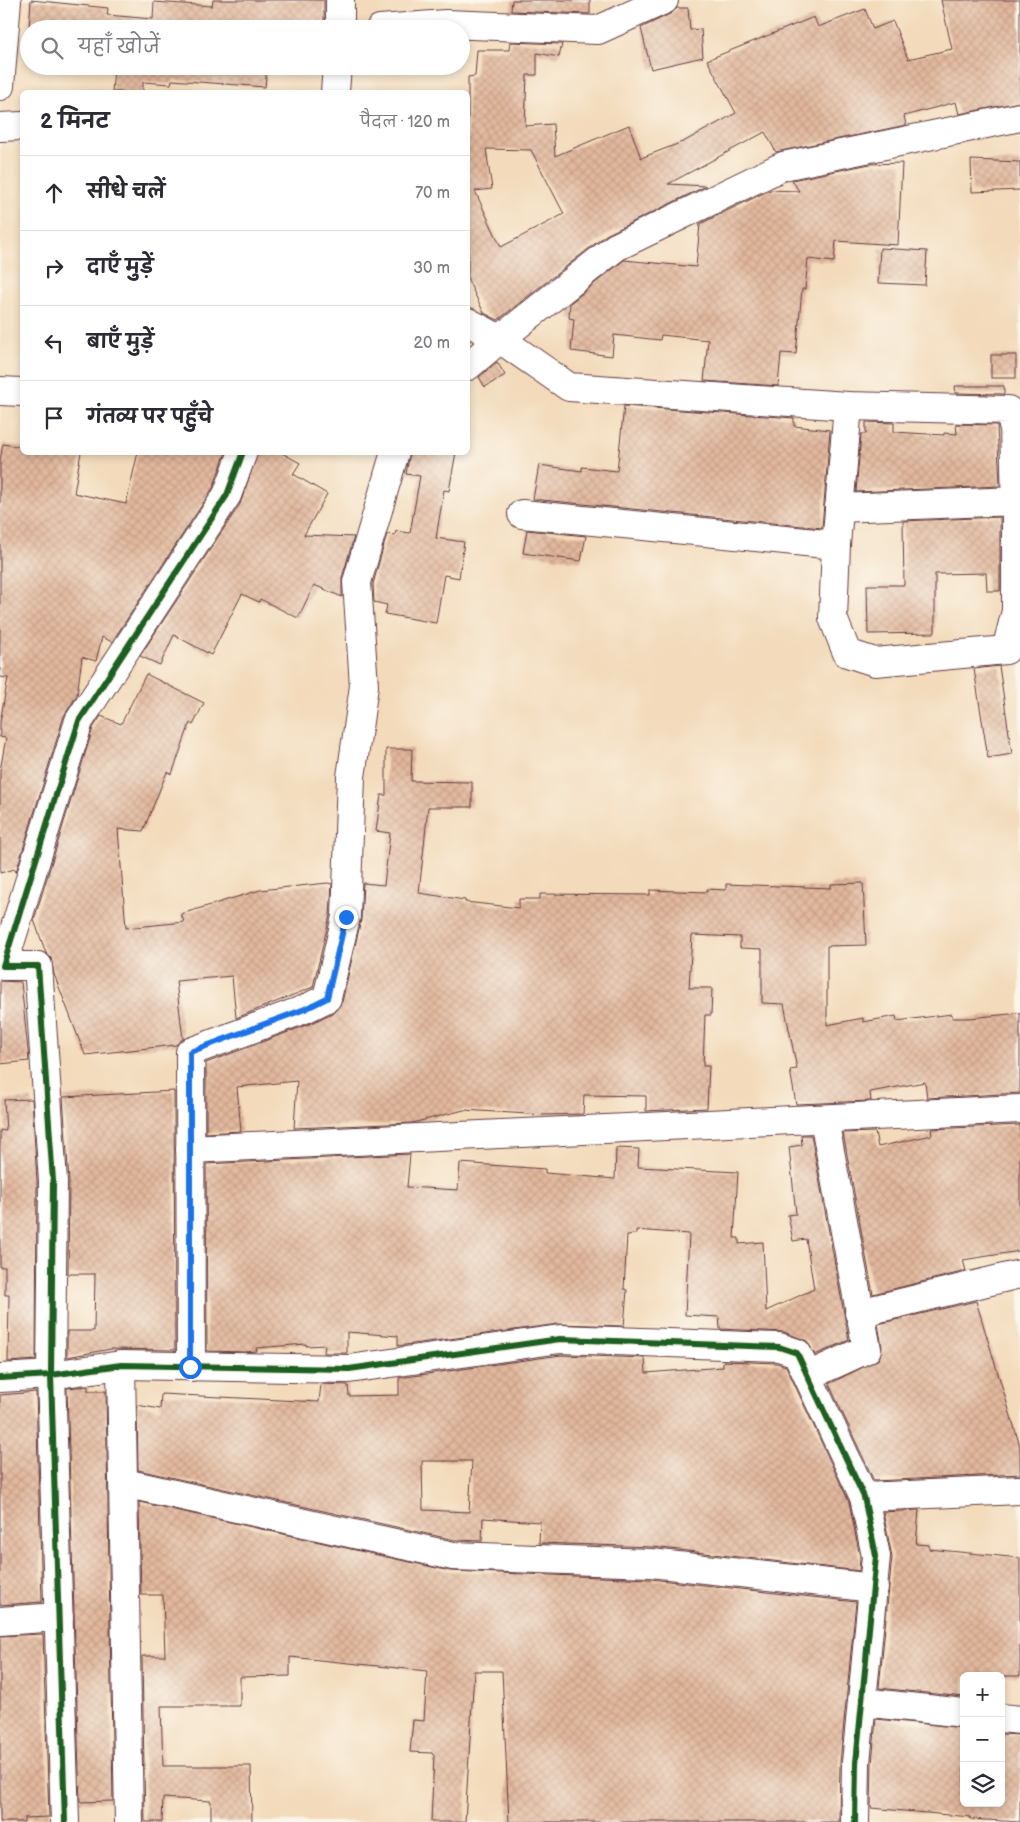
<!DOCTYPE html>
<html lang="hi">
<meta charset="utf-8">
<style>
body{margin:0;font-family:"Balsamiq Sans","Playpen Sans Deva",sans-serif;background:#f7f7f7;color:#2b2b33}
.controls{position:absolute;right:15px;bottom:15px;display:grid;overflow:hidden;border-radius:8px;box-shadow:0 2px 8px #0003}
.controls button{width:45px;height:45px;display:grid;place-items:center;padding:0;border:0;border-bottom:1px solid #e1e1e2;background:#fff;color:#2b2b33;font:25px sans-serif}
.stop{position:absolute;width:15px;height:15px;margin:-11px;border:4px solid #1a73e8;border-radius:50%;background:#fff}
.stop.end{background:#1a73e8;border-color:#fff;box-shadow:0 1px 5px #0008}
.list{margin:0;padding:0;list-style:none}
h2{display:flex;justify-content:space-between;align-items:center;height:65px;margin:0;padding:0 20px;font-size:21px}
h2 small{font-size:16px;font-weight:400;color:#7c7c81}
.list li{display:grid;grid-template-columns:32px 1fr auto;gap:15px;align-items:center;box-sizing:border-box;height:75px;padding:0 20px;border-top:1px solid #e1e1e2}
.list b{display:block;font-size:19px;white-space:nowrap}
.list em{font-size:16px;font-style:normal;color:#7c7c81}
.icon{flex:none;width:28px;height:28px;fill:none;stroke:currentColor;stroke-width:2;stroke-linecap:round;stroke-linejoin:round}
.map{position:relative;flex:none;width:1020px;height:1822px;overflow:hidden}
.search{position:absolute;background:#fff;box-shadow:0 2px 8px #0003;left:20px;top:20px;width:450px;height:55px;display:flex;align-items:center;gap:12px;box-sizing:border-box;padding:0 18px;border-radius:28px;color:#7c7c81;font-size:19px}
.panel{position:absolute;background:#fff;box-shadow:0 2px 8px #0003;left:20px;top:90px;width:450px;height:365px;border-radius:8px}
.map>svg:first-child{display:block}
.building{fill:url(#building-cross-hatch);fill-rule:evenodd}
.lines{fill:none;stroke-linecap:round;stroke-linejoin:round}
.minor-casing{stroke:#633b40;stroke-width:30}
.minor{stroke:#fff;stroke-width:28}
.cycleway-casing{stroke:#fbf7ec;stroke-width:9}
.cycleway{stroke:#1b5e20;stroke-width:6}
.route{stroke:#1a73e8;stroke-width:6}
</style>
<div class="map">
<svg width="1020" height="1822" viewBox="0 0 1020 1822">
<defs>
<pattern id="building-cross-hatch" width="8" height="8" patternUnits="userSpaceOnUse" patternTransform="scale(1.25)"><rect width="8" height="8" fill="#e2b89d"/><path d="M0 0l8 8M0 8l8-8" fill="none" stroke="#c39e87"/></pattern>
</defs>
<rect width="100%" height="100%" fill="#fbf7ec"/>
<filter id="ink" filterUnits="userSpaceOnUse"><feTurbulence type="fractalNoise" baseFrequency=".02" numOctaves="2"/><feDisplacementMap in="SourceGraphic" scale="10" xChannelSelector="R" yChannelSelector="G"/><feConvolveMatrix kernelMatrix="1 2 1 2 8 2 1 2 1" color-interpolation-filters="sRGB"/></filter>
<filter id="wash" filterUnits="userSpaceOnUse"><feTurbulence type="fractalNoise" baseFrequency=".0096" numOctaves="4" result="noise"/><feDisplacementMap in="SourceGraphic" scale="20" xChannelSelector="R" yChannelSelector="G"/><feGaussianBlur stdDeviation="1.12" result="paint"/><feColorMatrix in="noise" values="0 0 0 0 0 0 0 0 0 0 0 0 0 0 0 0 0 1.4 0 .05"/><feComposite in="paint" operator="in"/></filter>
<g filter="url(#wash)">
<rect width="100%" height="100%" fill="#f3daba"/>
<g id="blocks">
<g class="building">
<polygon points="31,0 108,8 107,15 153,19 154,2 212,6 213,0 324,0 324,29 29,29"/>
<polygon points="512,0 590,0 590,14 511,11"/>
<path d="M 941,0 L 1020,0 L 1020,102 L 959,114 L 956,102 L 904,116 L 906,125 L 776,152 L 765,132 L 668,184 L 706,186 L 606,235 L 498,320 L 484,313 L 468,280 L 468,77 L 475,76 L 477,50 L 509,50 L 510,42 L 562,44 L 559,57 L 537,53 L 537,75 L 527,75 L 525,126 L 553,124 L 555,156 L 629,125 L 641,158 L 685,141 L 736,113 L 707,60 L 814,17 L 818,27 L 865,9 L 873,29 L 893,21 L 908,59 L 952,49 ZM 486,149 L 531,150 L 564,214 L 501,247 L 475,191 L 492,189 Z"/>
<polygon points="677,8 688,8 690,30 701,29 703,57 651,69 641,28 670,14"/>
<polygon points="80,66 267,66 265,87 172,80 171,84 143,82 143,92 112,92 114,69"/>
<polygon points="971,160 1020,162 1020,190 972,192"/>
<polygon points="902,163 898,245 836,241 834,262 808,259 805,289 802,289 796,354 781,353 778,386 704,381 708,340 661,335 660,340 614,335 612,356 571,351 574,319 569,318 570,303 624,260 696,267 700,224 770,190 799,191 792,180 870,164"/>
<polygon points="880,248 927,251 925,285 878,283"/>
<rect x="991" y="355" width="25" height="23"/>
<polygon points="497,362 505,375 485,387 479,377"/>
<polygon points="955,386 1004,386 1004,394 956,393"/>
<polygon points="624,406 794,418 794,426 830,430 822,528 533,499 539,465 582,471 582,467 617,471"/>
<polygon points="866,422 894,423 894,432 944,435 944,433 957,434 956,424 997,425 1000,486 856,492 861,434 866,434"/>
<polygon points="3,444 22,447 22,452 81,452 74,493 126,504 138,452 226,452 213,488 112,642 102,637 96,661 82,657 77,695 64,716 16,872 15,869 0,873 0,770 6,738 0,737 0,722 8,678 0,677 0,461"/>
<polygon points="258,452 280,452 300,463 293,474 327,494 304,535 354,537 342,578 342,597 314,585 298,618 260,599 259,602 242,594 211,655 174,635 160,665 140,656 240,504"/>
<polygon points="410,452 456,452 449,491 444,490 436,538 464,542 459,578 444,575 436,623 385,614 387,605 374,602 373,584 387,534 395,535 396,531 410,533 420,476 406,474"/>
<polygon points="1000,517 1000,591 987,591 986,573 935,574 935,633 868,634 867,585 904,585 903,521"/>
<polygon points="527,530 586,536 581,561 523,553"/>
<polygon points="999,666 1012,754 988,758 974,669"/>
<polygon points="146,674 204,703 193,725 190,723 172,774 167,772 143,831 118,829 126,928 184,922 181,914 260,890 328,883 332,884 330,915 313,987 236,1018 232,976 176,981 183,1039 176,1045 85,1055 54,974 51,958 46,953 34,920 93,728 101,716 121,724"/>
<polygon points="386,749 412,749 411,781 472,782 472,807 428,807 419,893 465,900 465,902 519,908 519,899 540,899 540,894 650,895 650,890 707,892 707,889 726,890 726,884 831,888 831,884 863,883 866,945 827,946 827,1025 863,1018 863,1022 896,1016 897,1021 952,1014 952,1018 969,1018 1020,1013 1020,1093 927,1098 925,1082 870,1092 871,1101 796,1104 790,1070 797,1069 784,1004 762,1003 762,949 740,948 740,937 692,935 689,988 712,988 711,1015 705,1015 703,1066 709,1066 707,1108 646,1111 646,1096 584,1095 583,1114 544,1115 464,1110 412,1123 294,1128 297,1081 237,1087 241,1131 206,1133 206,1063 312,1023 334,1012 342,1002 361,920 363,883 384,885 390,833 376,831 381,795 386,795"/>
<polygon points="0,981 21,982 29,1061 0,1064"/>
<polygon points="174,1091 175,1350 111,1349 67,1357 67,1331 94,1331 95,1274 68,1274 69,1181 63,1097"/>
<polygon points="32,1099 37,1181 36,1360 8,1362 9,1295 5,1295 5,1267 0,1267 0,1130 6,1131 4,1100"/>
<polygon points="1020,1125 1020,1251 963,1260 966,1271 873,1294 843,1133 875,1132 878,1147 932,1135 931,1129"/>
<polygon points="801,1135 811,1135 849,1340 815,1355 807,1341 784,1332 720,1329 719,1317 685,1315 689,1234 636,1230 636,1234 627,1235 624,1289 627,1290 624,1326 558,1324 398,1346 398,1336 347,1332 347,1353 324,1353 325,1345 306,1346 306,1344 256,1348 257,1351 245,1352 207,1351 206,1164 410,1154 407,1187 458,1190 460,1163 545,1169 545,1173 615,1179 616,1148 639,1149 638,1167 738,1172 734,1238 739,1238 739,1244 763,1242 766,1311 814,1289 806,1239 793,1241 788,1215 796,1214 789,1147 802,1145"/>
<polygon points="976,1301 1020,1446 1020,1474 874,1481 829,1384 879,1359 882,1347 878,1324"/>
<path d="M 561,1355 L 645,1358 L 646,1373 L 723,1367 L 723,1361 L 776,1363 L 786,1366 L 849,1502 L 860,1557 L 859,1571 L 653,1547 L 539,1543 L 540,1522 L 483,1518 L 482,1541 L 455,1540 L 138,1470 L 137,1405 L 160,1409 L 161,1394 L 319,1402 L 321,1384 L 348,1385 L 349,1396 L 399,1395 L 399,1378 ZM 422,1461 L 472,1461 L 469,1512 L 423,1510 Z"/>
<polygon points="88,1386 88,1391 106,1391 113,1801 80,1802 67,1388"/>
<polygon points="36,1392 42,1602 0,1605 0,1395"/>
<polygon points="139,1502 450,1571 650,1579 856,1602 840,1762 839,1822 509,1822 502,1671 474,1671 465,1822 431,1822 434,1756 432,1753 410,1752 413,1720 424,1721 427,1671 290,1657 290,1676 240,1677 240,1706 161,1706 163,1766 251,1766 252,1822 211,1822 211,1801 163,1798 162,1822 145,1822 142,1656 165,1656 163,1595 141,1595"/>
<polygon points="919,1510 916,1544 929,1545 929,1549 1020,1558 1020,1676 1004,1676 1002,1703 1001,1676 964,1676 964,1697 879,1688 892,1557 883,1512"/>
<polygon points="43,1634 49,1817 24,1818 24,1822 0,1822 0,1636"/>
<polygon points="876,1719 964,1728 964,1803 1001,1803 1001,1734 1020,1735 1020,1822 970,1819 971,1817 871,1808 872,1764"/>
</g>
</g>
</g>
<g filter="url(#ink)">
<use href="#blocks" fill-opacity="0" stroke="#633b40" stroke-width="1"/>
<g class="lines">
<defs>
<g id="minor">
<polyline points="340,29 340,0"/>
<polyline points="380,29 446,24 598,30 664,0"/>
<polyline points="0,86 7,0"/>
<polyline points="335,92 337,66"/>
<polyline points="0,127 22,126"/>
<polyline points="468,322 500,339 616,247 783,166 1020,117"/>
<polyline points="468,366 500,339 569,387 848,406 1008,410 1014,428 1016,501"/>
<polyline points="0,391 22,392"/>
<polyline points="522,514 836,545 848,406"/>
<polyline points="836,545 833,618 847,653 875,662 1006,650 1016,611 1016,501 839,508"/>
<polyline points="190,1149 1020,1109"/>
<polyline points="859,1313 1020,1274"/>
<polyline points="121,1365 129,1822"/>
<polyline points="191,1367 190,1052 305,1009 327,998 346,917 351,777 364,686 357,582 395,452"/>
<polyline points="808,1376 867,1349 824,1119"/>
<polyline points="0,1378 51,1375 121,1365 349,1369 560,1339 779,1347 797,1353 864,1497 876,1556 856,1763 855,1822"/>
<polyline points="124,1483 453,1556 651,1563 874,1588"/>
<polyline points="864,1497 1020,1490"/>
<polyline points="0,1621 59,1617"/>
<polyline points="862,1702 964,1713"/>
<polyline points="1001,1718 1020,1720"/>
<polyline points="65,1822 51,1375 53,1181 38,966 3,966 79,721 227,495 243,452"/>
</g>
</defs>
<use href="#minor" class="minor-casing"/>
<use href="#minor" class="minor"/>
<defs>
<g id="cycleway">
<polyline points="0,1378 51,1375 121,1365 349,1369 560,1339 779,1347 797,1353 864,1497 876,1556 856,1763 855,1822"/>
<polyline points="65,1822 51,1375 53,1181 38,966 3,966 79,721 227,495 243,452"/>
</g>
</defs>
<use href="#cycleway" class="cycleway-casing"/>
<use href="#cycleway" class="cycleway"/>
</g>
</g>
<g class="lines" filter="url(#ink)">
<polyline class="route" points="190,1367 190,1052 305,1009 327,998 346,917"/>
</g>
</svg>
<div class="controls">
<button>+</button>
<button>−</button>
<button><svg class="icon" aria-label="layers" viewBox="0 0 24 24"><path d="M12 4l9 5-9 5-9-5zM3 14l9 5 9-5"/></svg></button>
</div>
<div class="stop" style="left:190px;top:1367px"></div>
<div class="stop end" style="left:346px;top:917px"></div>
<div class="search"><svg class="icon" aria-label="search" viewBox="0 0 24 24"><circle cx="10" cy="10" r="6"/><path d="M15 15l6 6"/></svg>यहाँ खोजें</div>
<section class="panel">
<h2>2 मिनट<small>पैदल · 120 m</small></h2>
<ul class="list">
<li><svg class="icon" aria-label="ahead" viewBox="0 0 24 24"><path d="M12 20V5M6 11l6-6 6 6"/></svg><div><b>सीधे चलें</b></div><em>70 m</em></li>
<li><svg class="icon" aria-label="right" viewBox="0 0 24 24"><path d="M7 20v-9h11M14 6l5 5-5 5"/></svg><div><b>दाएँ मुड़ें</b></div><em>30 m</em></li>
<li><svg class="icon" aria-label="left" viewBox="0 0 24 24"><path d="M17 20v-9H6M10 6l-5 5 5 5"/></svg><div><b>बाएँ मुड़ें</b></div><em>20 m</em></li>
<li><svg class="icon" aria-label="arrive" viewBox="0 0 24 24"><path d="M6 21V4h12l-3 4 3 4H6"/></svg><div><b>गंतव्य पर पहुँचे</b></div></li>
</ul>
</section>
</div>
